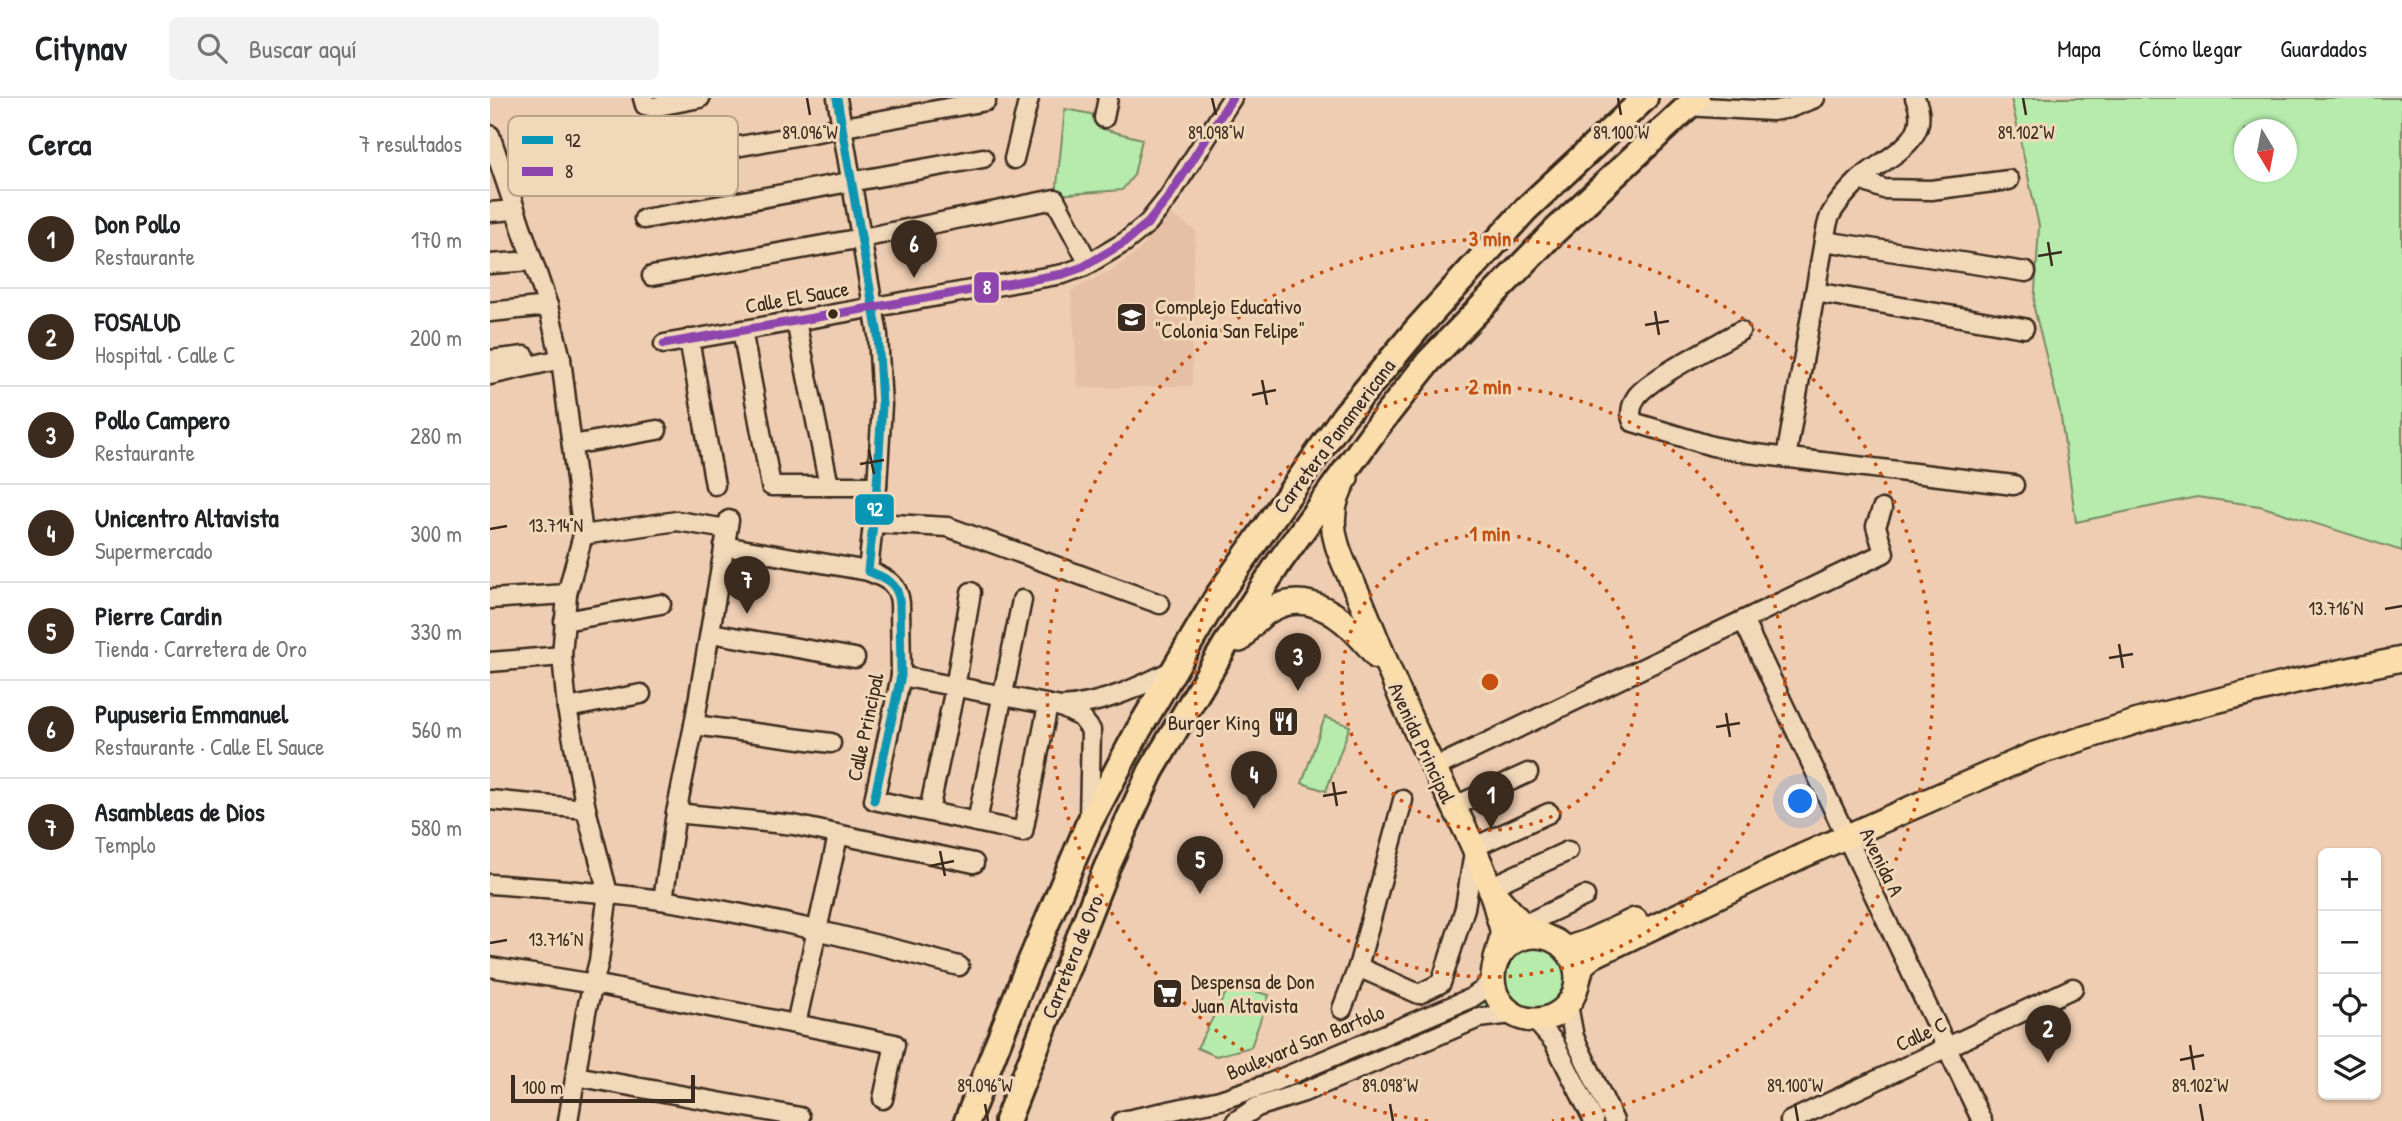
<!DOCTYPE html>
<html lang="es">
<meta charset="utf-8">
<style>
body{margin:0;font-family:"Patrick Hand",sans-serif;background:#f2f2f2;color:#202124}
.controls{position:absolute;right:21px;bottom:21px;display:grid;overflow:hidden;border-radius:10px;box-shadow:0 2px 5px #0004}
.controls button{width:63px;height:63px;display:grid;place-items:center;padding:0;border:0;border-bottom:2px solid #e0e0e0;background:#fff;color:#202124;font:35px sans-serif}
.compass{position:absolute;left:1744px;top:21px;width:63px;height:63px;border-radius:50%;background:#fff;box-shadow:0 2px 5px #0004;rotate:170deg}
.scale{position:absolute;left:21px;bottom:18px;width:184px;box-sizing:border-box;padding-left:7px;border:4px solid #3b2a1e;border-top:0;font-size:19px;line-height:24px;white-space:nowrap;color:#3b2a1e;-webkit-text-stroke:5px #f1d8b9;paint-order:stroke}
.you{position:absolute;left:1311px;top:704px;width:24px;height:24px;margin:-18px;border:5px solid #fff;border-radius:50%;background:#1a73e8;box-shadow:0 0 0 10px #1a73e833}
.badge{display:grid;place-items:center;width:46px;height:46px;border-radius:50%;background:#3b2a1e;color:#fff;font-size:23px;font-weight:700}
.pin{position:absolute;translate:-50% -58px;filter:drop-shadow(0 2px 4px #0008)}
.pin::after{content:'';position:absolute;top:37px;width:24px;height:21px;background:inherit;clip-path:polygon(0 0,100% 0,50% 100%)}
.list{margin:0;padding:0;list-style:none}
h2{display:flex;justify-content:space-between;align-items:center;height:91px;margin:0;padding:0 28px;font-size:30px}
h2 small{font-size:23px;font-weight:400;color:#757577}
.list li{display:grid;grid-template-columns:46px 1fr auto;gap:21px;align-items:center;box-sizing:border-box;height:98px;padding:0 28px;border-top:2px solid #e0e0e0}
.list b{display:block;font-size:26px;white-space:nowrap}
.list p{margin:0;font-size:23px;white-space:nowrap;color:#757577}
.list em{font-size:23px;font-style:normal;color:#757577}
.icon{flex:none;width:38px;height:38px;fill:none;stroke:currentColor;stroke-width:2;stroke-linecap:round;stroke-linejoin:round}
.map{position:relative;flex:none;width:1912px;height:1023px;overflow:hidden}
header{display:flex;align-items:center;gap:42px;box-sizing:border-box;height:98px;padding:0 35px;background:#fff;border-bottom:2px solid #e0e0e0}
header strong{font-size:33px}
nav{display:flex;gap:38px;margin-inline-start:auto;font-size:24px}
.search{width:490px;height:63px;background:#f2f2f2;display:flex;align-items:center;gap:18px;box-sizing:border-box;padding:0 24px;border-radius:10px;color:#757577;font-size:26px}
main{display:flex}
aside{flex:1;background:#fff}
.map>svg:first-child{display:block}
.built{fill:#e6bfa7}
.green{fill:#b6ebac;stroke:#788a65;stroke-width:2;fill-rule:evenodd}
.lines{fill:none;stroke-linecap:round;stroke-linejoin:round}
.minor-casing{stroke:#3b2a1e;stroke-width:23}
.major-casing{stroke:#3b2a1e;stroke-width:28}
.highway-casing{stroke:#3b2a1e;stroke-width:30}
.minor{stroke:#f1d8b9;stroke-width:18}
.major{stroke:#faddab;stroke-width:23}
.highway{stroke:#faddab;stroke-width:24}
.bus-1-casing{stroke:#f1d8b9;stroke-width:14}
.bus-2-casing{stroke:#f1d8b9;stroke-width:14}
.bus-1{stroke:#0996b4;stroke-width:9}
.bus-2{stroke:#8e44ad;stroke-width:9}
.ticks{fill:none;stroke:#3b2a1e;stroke-width:2.5}
.ring{fill:none;stroke:#c55010;stroke-width:3.5;stroke-dasharray:3.5 7}
.bus-dot{fill:#3b2a1e;stroke:#f1d8b9;stroke-width:2.5}
.labels{text-anchor:middle;dominant-baseline:central;stroke-width:6;stroke-linejoin:round;paint-order:stroke}
.street-label{font-size:21px;fill:#3b2a1e;stroke:#f1d8b9}
.poi-label{font-size:21px;fill:#3b2a1e;stroke:#f1d8b9;text-anchor:start}
.key{fill:#f1d8b9;stroke:#baa48a;stroke-width:2}
.key-label{font-size:19px;fill:#3b2a1e}
.ticks-label{font-size:18px;text-anchor:middle;fill:#3b2a1e;stroke:#f1d8b9;stroke-width:6;stroke-linejoin:round;paint-order:stroke}
.centre{fill:#c55010;stroke:#f1d8b9;stroke-width:3.5}
.ring-label{font-size:21px;text-anchor:middle;font-weight:bold;fill:#c55010;stroke:#f1d8b9;stroke-width:6;stroke-linejoin:round;paint-order:stroke}
.line-badge{stroke:#f1d8b9;stroke-width:2.5}
.badge-label{font-size:19px;text-anchor:middle;font-weight:bold;fill:#fff}
</style>
<header>
<strong>Citynav</strong>
<div class="search"><svg class="icon" aria-label="search" viewBox="0 0 24 24"><circle cx="10" cy="10" r="6"/><path d="M15 15l6 6"/></svg>Buscar aquí</div>
<nav><a>Mapa</a><a>Cómo llegar</a><a>Guardados</a></nav>
</header>
<main>
<aside>
<h2>Cerca<small>7 resultados</small></h2>
<ul class="list">
<li><span class="badge">1</span><div><b>Don Pollo</b><p>Restaurante</p></div><em>170 m</em></li>
<li><span class="badge">2</span><div><b>FOSALUD</b><p>Hospital · Calle C</p></div><em>200 m</em></li>
<li><span class="badge">3</span><div><b>Pollo Campero</b><p>Restaurante</p></div><em>280 m</em></li>
<li><span class="badge">4</span><div><b>Unicentro Altavista</b><p>Supermercado</p></div><em>300 m</em></li>
<li><span class="badge">5</span><div><b>Pierre Cardin</b><p>Tienda · Carretera de Oro</p></div><em>330 m</em></li>
<li><span class="badge">6</span><div><b>Pupuseria Emmanuel</b><p>Restaurante · Calle El Sauce</p></div><em>560 m</em></li>
<li><span class="badge">7</span><div><b>Asambleas de Dios</b><p>Templo</p></div><em>580 m</em></li>
</ul>
</aside>
<div class="map">
<svg width="1912" height="1023" viewBox="0 0 1912 1023">
<rect width="100%" height="100%" fill="#efcdb2"/>
<filter id="ink" filterUnits="userSpaceOnUse"><feTurbulence type="fractalNoise" baseFrequency=".0143" numOctaves="2"/><feDisplacementMap in="SourceGraphic" scale="14" xChannelSelector="R" yChannelSelector="G"/><feConvolveMatrix kernelMatrix="1 2 1 2 8 2 1 2 1" color-interpolation-filters="sRGB"/></filter>
<g filter="url(#ink)">
<polygon class="built" points="676,113 706,133 702,183 702,288 588,290 581,193 624,171 653,149"/>
<g class="green">
<path d="M 1521,0 L 1912,0 L 1912,453 L 1770,408 L 1707,399 L 1586,424 L 1570,313 L 1544,210 L 1549,128 ZM 1755,32 L 1797,32 L 1797,74 L 1755,74 Z"/>
<polygon points="575,11 601,16 613,31 652,41 644,77 632,92 566,97"/>
<polygon points="835,619 860,628 836,693 812,685"/>
<circle cx="1046" cy="880" r="32"/>
<polygon points="740,887 779,897 761,949 726,958 707,950"/>
<polygon points="995,901 998,902 1000,907 995,911 917,947 788,994 787,992 790,986 857,964"/>
</g>
<g class="lines">
<defs>
<g id="minor">
<polyline points="153,0 155,7 163,9 210,0"/>
<path d="M 347,0 L 388,237 L 392,307 L 387,388 L 378,473 C 395,480 408,484 410,505 L 411,578 L 384,702 L 533,734 L 558,607"/>
<polyline points="1196,8 1282,13 1300,10 1325,0"/>
<polyline points="614,20 618,0"/>
<polyline points="0,37 58,208 71,261 93,437 77,496 72,558 77,610 96,711 118,795 109,863 96,914 78,1023"/>
<polyline points="524,61 539,0"/>
<polyline points="147,67 496,3"/>
<polyline points="1370,82 1394,91 1441,92 1519,82"/>
<polyline points="0,114 24,112"/>
<polyline points="154,121 493,60"/>
<polyline points="1334,143 1536,174"/>
<polyline points="0,166 42,163"/>
<polyline points="162,178 372,140 565,101 599,166"/>
<polyline points="1325,194 1534,230"/>
<polyline points="0,214 58,208"/>
<polyline points="306,223 339,388"/>
<polyline points="252,232 281,388 387,388"/>
<path d="M 1250,233 C 1226,247 1162,279 1147,298 C 1142,305 1139,316 1143,324 L 1222,348 L 1258,355 L 1524,387"/>
<polyline points="199,241 225,387"/>
<polyline points="174,246 573,176 593,169 635,144 658,125 678,100 742,0"/>
<polyline points="0,262 35,258"/>
<polyline points="0,277 71,261"/>
<polyline points="82,347 167,332"/>
<path d="M 1296,360 L 1334,143 C 1336,134 1337,123 1341,116 C 1347,105 1360,91 1369,82 C 1394,59 1445,44 1425,0"/>
<polyline points="384,425 458,429 670,506"/>
<polyline points="93,437 187,423 237,431"/>
<polyline points="234,448 378,473"/>
<polyline points="0,501 77,496"/>
<polyline points="74,523 171,506"/>
<polyline points="1254,524 1492,1023"/>
<polyline points="221,535 365,560"/>
<polyline points="0,564 72,558"/>
<polyline points="411,578 571,609 591,619 601,632 599,720"/>
<path d="M 572,609 C 613,606 647,590 683,572"/>
<polyline points="77,610 151,596"/>
<polyline points="204,627 341,645"/>
<polyline points="944,670 1394,455 1386,428 1392,411"/>
<polyline points="0,702 96,711"/>
<polyline points="963,709 1038,675"/>
<polyline points="439,713 465,590 481,494"/>
<polyline points="186,715 304,727 484,765"/>
<polyline points="487,724 532,502"/>
<polyline points="982,750 1059,715"/>
<path d="M 0,786 C 57,790 114,794 171,802 C 271,817 371,842 469,868"/>
<polyline points="1000,789 1078,753"/>
<polyline points="173,802 186,715 204,627 239,422"/>
<polyline points="1033,827 1095,798"/>
<polyline points="0,869 104,886 405,946 393,1001"/>
<polyline points="868,869 929,896 951,885 975,810 984,754"/>
<polyline points="1078,907 1084,939 1124,1023"/>
<polyline points="852,911 868,869 913,702"/>
<polyline points="1045,922 1064,944 1104,1023"/>
<polyline points="306,926 348,738"/>
<polyline points="86,978 310,1019"/>
<polyline points="632,1023 730,1002 778,986 981,900 993,892 1002,879"/>
<polyline points="746,1023 767,1009 814,994 989,920 1022,916"/>
<polyline points="1300,1023 1583,890"/>
</g>
<g id="major">
<path d="M 856,380 C 826,429 856,465 874,510 C 893,557 911,603 933,648 C 959,701 992,756 1007,814 C 1008,820 1012,828 1012,834 C 1012,842 1008,853 1006,860"/>
<path d="M 750,542 C 797,475 847,507 887,559"/>
<polyline points="1003,794 1035,829 1056,839"/>
<circle cx="1045" cy="880" r="42"/>
<polyline points="1076,851 1097,844 1145,822"/>
<polyline points="1087,887 1092,867 1103,858 1312,758 1544,656 1661,619 1806,583 1912,561"/>
</g>
<g id="highway">
<polyline points="477,1023 534,879 598,727 648,633 727,499 854,318 927,231 1036,111 1155,0"/>
<polyline points="517,1023 616,771 661,673 736,546 790,463 887,329 939,263 1065,133 1207,0"/>
</g>
</defs>
<use href="#minor" class="minor-casing"/>
<use href="#major" class="major-casing"/>
<use href="#highway" class="highway-casing"/>
<use href="#minor" class="minor"/>
<use href="#major" class="major"/>
<use href="#highway" class="highway"/>
<defs>
<path id="bus-1" d="M 347,0 L 388,237 L 392,307 L 387,388 L 378,473 C 395,480 408,484 410,505 L 411,578 L 384,702"/>
<polyline id="bus-2" points="174,246 573,176 593,169 635,144 658,125 678,100 742,0"/>
</defs>
<use href="#bus-1" class="bus-1-casing"/>
<use href="#bus-2" class="bus-2-casing"/>
<use href="#bus-1" class="bus-1"/>
<use href="#bus-2" class="bus-2"/>
</g>
</g>
<path class="ticks" d="M 317,0 L 320,17M 722,0 L 726,17M 1128,0 L 1131,17M 1533,0 L 1536,17M 1558,144 L 1562,168M 1548,158 L 1572,154M 1165,213 L 1169,237M 1155,227 L 1179,223M 772,282 L 777,307M 762,297 L 786,292M 379,352 L 384,376M 370,366 L 394,362M 0,431 L 17,428M 1895,511 L 1912,508M 1629,546 L 1633,570M 1619,560 L 1643,556M 1236,615 L 1240,639M 1226,629 L 1250,625M 843,684 L 847,708M 833,698 L 857,694M 450,753 L 455,778M 440,768 L 464,763M 0,845 L 17,842M 1700,947 L 1704,972M 1690,962 L 1714,957M 495,1006 L 498,1023M 900,1006 L 903,1023M 1305,1006 L 1308,1023M 1710,1006 L 1713,1023"/>
<g class="ring">
<circle cx="1000" cy="584" r="148"/>
<circle cx="1000" cy="584" r="295"/>
<path d="M938 1023A443 443 0 1 1 1062 1023"/>
</g>
<defs>
<symbol id="university-square" viewBox="-11 -11 22 22"><rect x="-9" y="-9" width="18" height="18" rx="4" fill="#3b2a1e" stroke="#f1d8b9"/><path d="M0-5L7-2L0 1L-7-2ZM-4 1L0 2.5L4 1V4Q0 6-4 4Z" fill="#fff"/></symbol>
<symbol id="restaurant-square" viewBox="-11 -11 22 22"><rect x="-9" y="-9" width="18" height="18" rx="4" fill="#3b2a1e" stroke="#f1d8b9"/><path d="M-5-6h1v4h1v-4h1v4h1v-4h1v5L-1.5 .5V6h-2V.5L-5-1ZM5-6V6H3V1.5H1.5Q1.5-4 5-6Z" fill="#fff"/></symbol>
<symbol id="supermarket-square" viewBox="-11 -11 22 22"><rect x="-9" y="-9" width="18" height="18" rx="4" fill="#3b2a1e" stroke="#f1d8b9"/><path d="M-6-5.5h2.5l.6 2H6L4.5 2H-2.5L-4.4-4H-6ZM-1.5 3.2a1.3 1.3 0 1 0 .1 0ZM3 3.2a1.3 1.3 0 1 0 .1 0Z" fill="#fff"/></symbol>
</defs>
<g fill-rule="evenodd">
<use href="#university-square" x="624" y="202" width="35" height="35"/>
<use href="#restaurant-square" x="776" y="606" width="35" height="35"/>
<use href="#supermarket-square" x="660" y="878" width="35" height="35"/>
</g>
<circle class="bus-dot" cx="343" cy="216" r="6"/>
<g class="labels">
<g class="street-label">
<text transform="translate(307 199) rotate(-10)">Calle El Sauce</text>
<text transform="translate(844 338) rotate(-53)">Carretera Panamericana</text>
<text transform="translate(375 629) rotate(-78)">Calle Principal</text>
<text transform="translate(932 645) rotate(65)">Avenida Principal</text>
<text transform="translate(1392 764) rotate(64)">Avenida A</text>
<text transform="translate(582 859) rotate(-68)">Carretera de Oro</text>
<text transform="translate(1431 936) rotate(-25)">Calle C</text>
<text transform="translate(815 944) rotate(-22)">Boulevard San Bartolo</text>
</g>
<g class="poi-label">
<text x="665" y="208">Complejo Educativo<tspan x="665" dy="24">"Colonia San Felipe"</tspan></text>
<text x="770" y="624" text-anchor="end">Burger King</text>
<text x="701" y="883">Despensa de Don<tspan x="701" dy="24">Juan Altavista</tspan></text>
</g>
</g>
<rect x="18" y="18" width="230" height="80" rx="10" class="key"/>
<rect x="32" y="38" width="31" height="8" fill="#0996b4"/>
<rect x="32" y="69" width="31" height="9" fill="#8e44ad"/>
<g class="key-label">
<text x="75" y="49">92</text>
<text x="75" y="80">8</text>
</g>
<g class="ticks-label">
<text x="320" y="41">89.096°W</text>
<text x="726" y="41">89.098°W</text>
<text x="1131" y="41">89.100°W</text>
<text x="1536" y="41">89.102°W</text>
<text x="66" y="434">13.714°N</text>
<text x="1846" y="517">13.716°N</text>
<text x="66" y="848">13.716°N</text>
<text x="495" y="994">89.096°W</text>
<text x="900" y="994">89.098°W</text>
<text x="1305" y="994">89.100°W</text>
<text x="1710" y="994">89.102°W</text>
</g>
<circle cx="1000" cy="584" r="10" class="centre"/>
<g class="ring-label">
<text x="1000" y="148">3 min</text>
<text x="1000" y="296">2 min</text>
<text x="1000" y="443">1 min</text>
</g>
<g class="line-badge">
<rect x="483" y="173" width="27" height="33" rx="7" fill="#8e44ad"/>
<rect x="364" y="395" width="41" height="33" rx="7" fill="#0996b4"/>
</g>
<g class="badge-label">
<text x="497" y="196">8</text>
<text x="385" y="418">92</text>
</g>
</svg>
<div class="controls">
<button>+</button>
<button>−</button>
<button><svg class="icon" aria-label="locate" viewBox="0 0 24 24"><circle cx="12" cy="12" r="6"/><path d="M12 2v4M12 18v4M2 12h4M18 12h4"/></svg></button>
<button><svg class="icon" aria-label="layers" viewBox="0 0 24 24"><path d="M12 4l9 5-9 5-9-5zM3 14l9 5 9-5"/></svg></button>
</div>
<svg class="compass" viewBox="-18 -18 36 36"><path d="M0-13l5 13h-10z" fill="#e53935"/><path d="M0 13l5-13h-10z" fill="#757577"/></svg>
<div class="scale">100 m</div>
<div class="you"></div>
<div class="pin badge" style="left:1001px;top:731px">1</div>
<div class="pin badge" style="left:1558px;top:965px">2</div>
<div class="pin badge" style="left:808px;top:593px">3</div>
<div class="pin badge" style="left:764px;top:711px">4</div>
<div class="pin badge" style="left:710px;top:796px">5</div>
<div class="pin badge" style="left:424px;top:180px">6</div>
<div class="pin badge" style="left:257px;top:516px">7</div>
</div>
</main>
